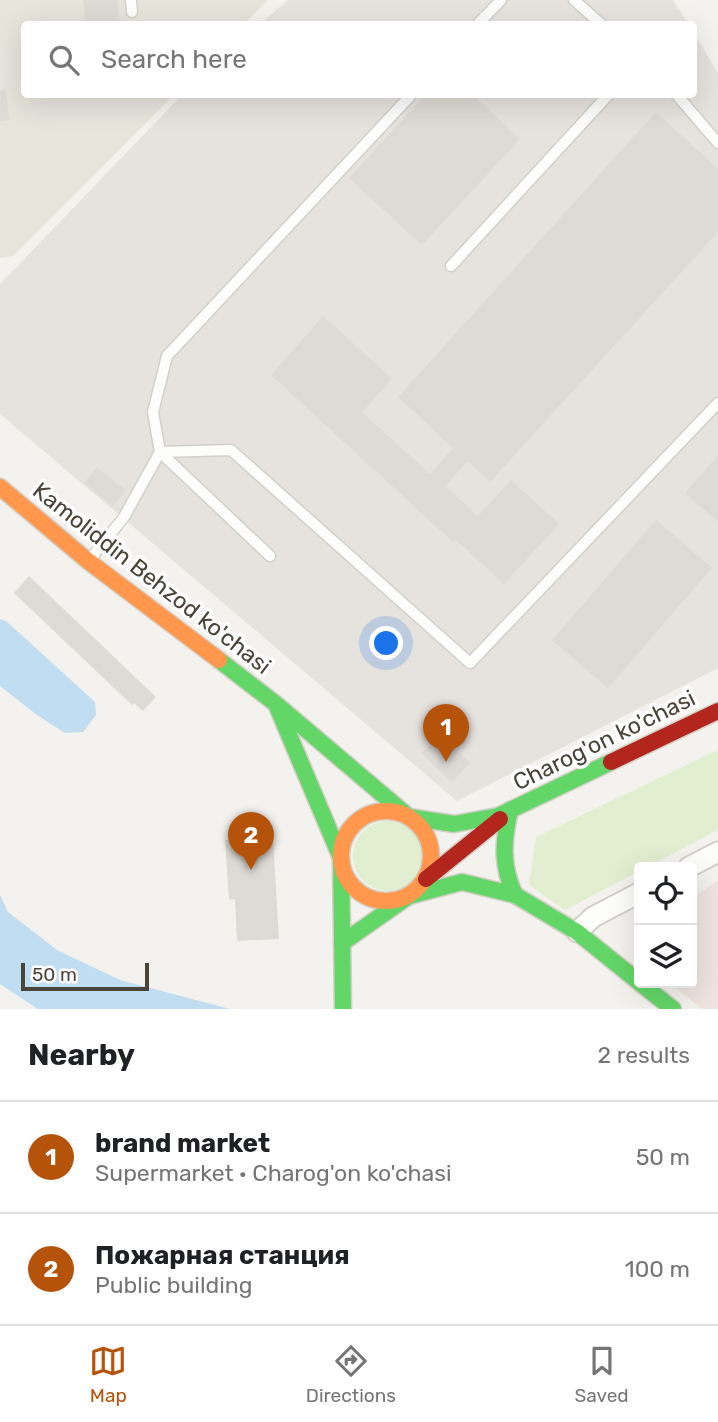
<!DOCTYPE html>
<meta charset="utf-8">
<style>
body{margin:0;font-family:Rubik,sans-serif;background:#f6f6f6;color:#202124}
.controls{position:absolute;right:21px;bottom:21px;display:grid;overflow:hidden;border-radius:7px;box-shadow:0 7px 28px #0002}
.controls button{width:63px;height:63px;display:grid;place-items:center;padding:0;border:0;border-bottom:2px solid #e0e0e0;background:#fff;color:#202124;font:35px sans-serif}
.scale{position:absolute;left:21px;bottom:18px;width:128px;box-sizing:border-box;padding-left:7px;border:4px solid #4b4439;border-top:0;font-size:19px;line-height:24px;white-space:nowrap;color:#4b4439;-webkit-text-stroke:5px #fff;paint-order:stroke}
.you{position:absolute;left:387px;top:644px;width:24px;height:24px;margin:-18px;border:5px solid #fff;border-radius:50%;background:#1a73e8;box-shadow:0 0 0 10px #1a73e833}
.badge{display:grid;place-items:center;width:46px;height:46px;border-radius:50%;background:#b45309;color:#fff;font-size:23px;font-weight:700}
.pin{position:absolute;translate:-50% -58px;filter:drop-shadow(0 2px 4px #0008)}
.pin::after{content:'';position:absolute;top:37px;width:24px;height:21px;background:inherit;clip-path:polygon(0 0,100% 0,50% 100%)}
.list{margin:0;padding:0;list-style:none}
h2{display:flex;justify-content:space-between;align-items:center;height:91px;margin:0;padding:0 28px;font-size:30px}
h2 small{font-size:23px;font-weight:400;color:#757577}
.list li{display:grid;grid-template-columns:46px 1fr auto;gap:21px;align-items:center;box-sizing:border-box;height:112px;padding:0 28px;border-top:2px solid #e0e0e0}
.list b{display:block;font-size:26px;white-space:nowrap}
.list p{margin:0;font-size:23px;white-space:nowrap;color:#757577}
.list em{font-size:23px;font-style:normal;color:#757577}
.icon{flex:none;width:38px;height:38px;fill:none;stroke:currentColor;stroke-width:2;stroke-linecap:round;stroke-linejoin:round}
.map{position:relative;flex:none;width:718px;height:1009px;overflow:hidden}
.search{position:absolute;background:#fff;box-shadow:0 7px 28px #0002;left:21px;right:21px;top:21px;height:77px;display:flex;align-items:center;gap:18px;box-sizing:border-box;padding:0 24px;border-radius:7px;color:#757577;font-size:26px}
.sheet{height:315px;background:#fff}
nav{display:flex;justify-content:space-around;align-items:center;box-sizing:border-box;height:98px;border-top:2px solid #e0e0e0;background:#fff;font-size:19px;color:#757577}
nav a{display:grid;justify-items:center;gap:4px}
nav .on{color:#b45309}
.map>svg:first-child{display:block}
.residential{fill:#e7e4dc}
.industrial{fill:#e6e2de}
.medical{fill:#eee3df}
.green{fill:#e1eecf}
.parking{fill:#e6e3df}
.water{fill:#c0ddf1}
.building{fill:#dedbd6}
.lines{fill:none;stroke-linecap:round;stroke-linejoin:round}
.lane-casing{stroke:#d2d0cb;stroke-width:13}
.street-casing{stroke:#d2d0cb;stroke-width:23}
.fast-casing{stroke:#d3cfc5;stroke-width:19}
.slow-casing{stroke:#d3cfc5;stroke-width:19}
.jam-casing{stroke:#d3cfc5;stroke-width:19}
.lane{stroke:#fdfdfc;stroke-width:10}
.street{stroke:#fdfdfc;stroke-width:19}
.fast{stroke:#63d668;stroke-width:16}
.slow{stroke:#ff974d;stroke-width:16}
.jam{stroke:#b3261e;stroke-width:16}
.labels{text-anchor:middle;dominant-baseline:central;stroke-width:7;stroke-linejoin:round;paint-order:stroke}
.street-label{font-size:23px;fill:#4b4439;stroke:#fff}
</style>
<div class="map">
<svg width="718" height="1009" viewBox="0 0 718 1009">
<rect width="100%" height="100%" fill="#f4f2ee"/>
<polygon class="residential" points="0,0 268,0 244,24 24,24 24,94 174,95 13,256 0,258"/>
<g class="industrial">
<polygon points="288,0 673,0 688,24 260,24"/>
<polygon points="694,33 718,73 718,668 457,801 0,414 0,284 182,95 694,94"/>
</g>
<polygon class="medical" points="718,880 718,1009 702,1009 669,983 692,983 692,898"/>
<g class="green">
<polygon points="718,750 718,830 647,867 639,867 639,871 565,910 529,885 536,837"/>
<circle cx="388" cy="856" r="35"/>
</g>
<polygon class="parking" points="258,531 385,647 350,686 223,570"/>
<g class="water">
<polygon points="0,619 6,621 95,702 96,715 83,732 65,733 37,715 0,686"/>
<polygon points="0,895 8,912 57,950 120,980 230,1009 38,1009 0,984"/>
</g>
<g class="building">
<polygon points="83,0 118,0 120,24 86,24"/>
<polygon points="6,89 9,120 0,121 0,90"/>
<polygon points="426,94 472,94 520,139 422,245 349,178"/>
<polygon points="656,112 718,169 718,232 490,482 468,461 445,486 478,516 511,480 559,524 504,584 455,539 453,542 271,375 323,316 392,379 362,412 430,474 453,448 398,397"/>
<polygon points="718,455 718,522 685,493"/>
<polygon points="97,468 126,490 113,506 84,483"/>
<polygon points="656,520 712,568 608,688 552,640"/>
<polygon points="29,576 156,697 143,711 134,703 132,705 14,593"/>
<polygon points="441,734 470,763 452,782 422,753"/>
<polygon points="273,838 279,939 237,941 235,899 229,900 225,840"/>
</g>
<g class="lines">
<defs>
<g id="lane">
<polyline points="131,0 132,12"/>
<polyline points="574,0 601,24"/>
<polyline points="478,24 501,0"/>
<polyline points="676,94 718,143"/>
<polyline points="451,266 609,94"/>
<polyline points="270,556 160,452 153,412 167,356 412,94"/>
<polyline points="91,558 124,517 160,452 231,450 470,663 718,403"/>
</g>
<g id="street">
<polyline points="689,867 718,852"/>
<polyline points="577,932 593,917 639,893"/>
</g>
<g id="fast">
<polyline points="219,660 276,704 409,817 454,824 498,816 611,762"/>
<polyline points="278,709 341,858 343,1009"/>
<path d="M 510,810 C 503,841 501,866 515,895"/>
<polyline points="342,943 409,896 462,882 515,895 577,932 639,982"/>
<polyline points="640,983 673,1009"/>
</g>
<g id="slow">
<polyline points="0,487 88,561 219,660"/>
<circle cx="386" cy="856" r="45"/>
</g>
<g id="jam">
<polyline points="611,762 718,711"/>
<polyline points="426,879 500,819"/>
</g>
</defs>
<use href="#lane" class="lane-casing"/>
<use href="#street" class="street-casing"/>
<use href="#fast" class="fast-casing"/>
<use href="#slow" class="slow-casing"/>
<use href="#jam" class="jam-casing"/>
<use href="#lane" class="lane"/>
<use href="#street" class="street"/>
<use href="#fast" class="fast"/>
<use href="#slow" class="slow"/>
<use href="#jam" class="jam"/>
</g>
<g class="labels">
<g class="street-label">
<text transform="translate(152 578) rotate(38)">Kamoliddin Behzod ko'chasi</text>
<text transform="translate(604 740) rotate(-26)">Charog'on ko'chasi</text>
</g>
</g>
</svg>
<div class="controls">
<button><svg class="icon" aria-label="locate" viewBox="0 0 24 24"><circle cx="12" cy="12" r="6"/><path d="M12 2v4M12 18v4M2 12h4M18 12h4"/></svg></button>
<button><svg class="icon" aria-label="layers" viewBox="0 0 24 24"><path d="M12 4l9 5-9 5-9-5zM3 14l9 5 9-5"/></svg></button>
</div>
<div class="scale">50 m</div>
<div class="you"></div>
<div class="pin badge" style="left:446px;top:762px">1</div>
<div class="pin badge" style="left:251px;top:870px">2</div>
<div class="search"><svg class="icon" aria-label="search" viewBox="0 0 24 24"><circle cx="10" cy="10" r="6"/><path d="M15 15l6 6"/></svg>Search here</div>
</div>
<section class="sheet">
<h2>Nearby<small>2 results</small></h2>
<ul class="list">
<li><span class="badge">1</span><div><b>brand market</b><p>Supermarket · Charog'on ko'chasi</p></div><em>50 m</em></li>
<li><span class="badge">2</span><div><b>Пожарная станция</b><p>Public building</p></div><em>100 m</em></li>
</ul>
</section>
<nav>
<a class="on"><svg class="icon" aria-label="map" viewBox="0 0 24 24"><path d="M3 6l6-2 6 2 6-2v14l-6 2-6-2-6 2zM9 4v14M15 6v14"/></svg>Map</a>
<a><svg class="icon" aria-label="directions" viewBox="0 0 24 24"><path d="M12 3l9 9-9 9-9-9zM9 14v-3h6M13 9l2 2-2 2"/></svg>Directions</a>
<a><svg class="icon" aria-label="saved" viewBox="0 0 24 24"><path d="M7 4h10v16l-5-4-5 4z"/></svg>Saved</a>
</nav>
